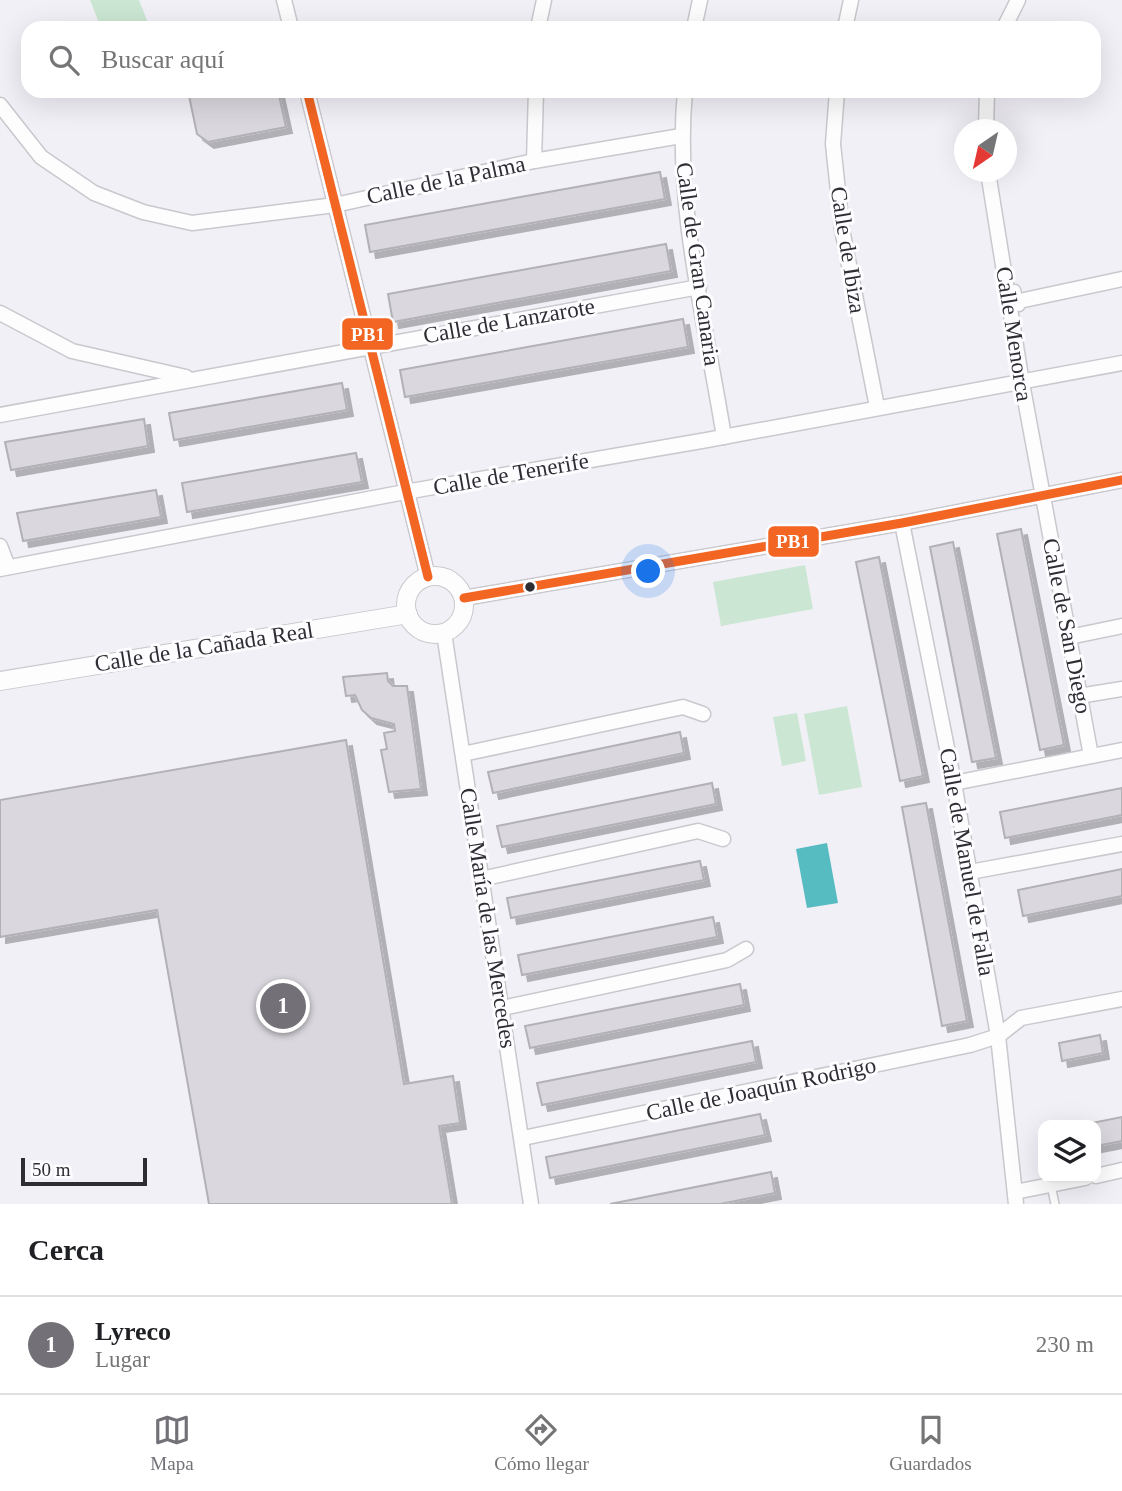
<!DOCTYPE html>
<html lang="es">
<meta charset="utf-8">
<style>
body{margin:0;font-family:Georgia,serif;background:#f2f2f2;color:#202124}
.controls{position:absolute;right:21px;bottom:21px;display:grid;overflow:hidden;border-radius:14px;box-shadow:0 7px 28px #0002}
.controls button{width:63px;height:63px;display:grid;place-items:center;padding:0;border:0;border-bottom:2px solid #e0e0e0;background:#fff;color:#202124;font:35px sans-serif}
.compass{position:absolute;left:954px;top:119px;width:63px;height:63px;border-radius:50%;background:#fff;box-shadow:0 7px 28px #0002;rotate:214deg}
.scale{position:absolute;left:21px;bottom:18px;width:126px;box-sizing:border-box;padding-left:7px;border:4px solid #2e2d32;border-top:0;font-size:19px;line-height:24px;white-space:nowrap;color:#2e2d32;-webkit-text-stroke:5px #fdfcff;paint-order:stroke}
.you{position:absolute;left:649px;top:572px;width:24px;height:24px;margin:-18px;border:5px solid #fff;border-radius:50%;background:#1a73e8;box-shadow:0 0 0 10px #1a73e833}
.badge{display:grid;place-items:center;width:46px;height:46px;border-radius:50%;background:#737177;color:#fff;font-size:23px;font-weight:700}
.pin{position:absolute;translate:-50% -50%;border:4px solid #fff;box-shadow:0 2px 7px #0006}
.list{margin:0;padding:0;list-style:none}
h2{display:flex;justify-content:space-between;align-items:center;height:91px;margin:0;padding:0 28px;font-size:30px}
h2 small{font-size:23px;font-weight:400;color:#757577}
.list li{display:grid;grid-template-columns:46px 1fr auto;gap:21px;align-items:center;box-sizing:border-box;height:98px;padding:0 28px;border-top:2px solid #e0e0e0}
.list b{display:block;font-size:26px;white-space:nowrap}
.list p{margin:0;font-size:23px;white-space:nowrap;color:#757577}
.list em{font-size:23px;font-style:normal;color:#757577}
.icon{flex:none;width:38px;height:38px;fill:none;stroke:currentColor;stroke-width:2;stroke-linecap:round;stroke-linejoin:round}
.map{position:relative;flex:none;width:1122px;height:1204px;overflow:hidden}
.search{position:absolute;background:#fff;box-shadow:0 7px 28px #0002;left:21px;right:21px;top:21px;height:77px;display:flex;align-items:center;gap:18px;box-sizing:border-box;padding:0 24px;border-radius:21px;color:#757577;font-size:26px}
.sheet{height:189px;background:#fff}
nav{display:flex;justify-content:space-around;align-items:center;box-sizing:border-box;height:98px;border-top:2px solid #e0e0e0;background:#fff;font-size:19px;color:#757577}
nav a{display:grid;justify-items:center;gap:4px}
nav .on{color:#737177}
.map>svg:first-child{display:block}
.green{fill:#cbe6d3}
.water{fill:#57bbc2}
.building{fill:#dad8de;stroke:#b2b1b6;stroke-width:2;filter:url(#shadow)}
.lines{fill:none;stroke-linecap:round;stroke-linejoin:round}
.service-casing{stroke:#c9c8cd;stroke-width:10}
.pedestrian-casing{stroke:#c9c8cd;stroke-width:13}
.minor-casing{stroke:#c9c8cd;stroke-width:17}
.tertiary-casing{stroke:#c9c8cd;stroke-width:20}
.service{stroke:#fdfdfe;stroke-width:7}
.pedestrian{stroke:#fdfdfe;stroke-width:10}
.minor{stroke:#fdfdfe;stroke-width:14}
.tertiary{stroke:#fdfdfe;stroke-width:18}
.bus-1-casing{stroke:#fdfcff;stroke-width:14}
.bus-1{stroke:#f26522;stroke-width:9}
.bus-dot{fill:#2e2d32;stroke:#fdfcff;stroke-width:2.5}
.labels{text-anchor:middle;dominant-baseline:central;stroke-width:6;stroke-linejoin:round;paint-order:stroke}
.street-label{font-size:23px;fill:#2e2d32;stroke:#fdfcff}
.line-badge{stroke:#fdfcff;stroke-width:2.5}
.badge-label{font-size:19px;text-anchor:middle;font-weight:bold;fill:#fff}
</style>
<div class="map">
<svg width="1122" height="1204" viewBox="0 0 1122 1204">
<defs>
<filter id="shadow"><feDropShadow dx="6" dy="6" stdDeviation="0" flood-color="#0004"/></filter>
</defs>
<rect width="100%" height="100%" fill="#f2f0f7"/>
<g class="green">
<polygon points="90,0 139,0 150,28 101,28"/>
<polygon points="805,565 813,609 721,626 713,582"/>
<polygon points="847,706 862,787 819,795 804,714"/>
<polygon points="797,713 806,761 782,766 773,717"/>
</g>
<polygon class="water" points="827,843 838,903 807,908 796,849"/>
<g class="building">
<polygon points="188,91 278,91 286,127 208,142 197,134"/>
<polygon points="660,172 665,199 370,252 365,225"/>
<polygon points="666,244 671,271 393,322 388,294"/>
<polygon points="683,319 688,347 405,397 400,370"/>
<polygon points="342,383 347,410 174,440 169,413"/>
<polygon points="144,419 148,446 11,470 5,442"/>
<polygon points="356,453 362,482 187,512 182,483"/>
<polygon points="156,490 161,517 23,541 17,513"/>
<polygon points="1021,529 1064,745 1040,750 997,534"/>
<polygon points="953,542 996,758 972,762 930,547"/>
<polygon points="879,557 923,776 900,781 856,562"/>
<polygon points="387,673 388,681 393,686 407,686 421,789 389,792 381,750 387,749 384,733 395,731 394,724 371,718 362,710 355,695 346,696 343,677"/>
<polygon points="680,732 684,753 493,793 488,772"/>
<polygon points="346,740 404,1084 453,1076 460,1123 439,1126 452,1204 209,1204 157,910 0,937 0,800"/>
<polygon points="712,783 716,804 502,847 497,826"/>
<polygon points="1122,788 1122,815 1005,838 1000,812"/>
<polygon points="926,803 967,1021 942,1026 902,807"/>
<polygon points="700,861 704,880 511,918 507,898"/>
<polygon points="1122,869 1122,896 1023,916 1018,890"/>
<polygon points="713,917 717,937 522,975 518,955"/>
<polygon points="740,984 744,1005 530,1048 525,1026"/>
<polygon points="1100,1035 1103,1053 1062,1061 1059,1043"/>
<polygon points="752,1041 756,1062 542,1105 537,1083"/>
<polygon points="760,1114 765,1135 550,1178 546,1157"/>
<polygon points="1122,1117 1122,1141 1096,1146 1096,1125 1082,1125"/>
<polygon points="771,1172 775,1193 720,1204 610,1204"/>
</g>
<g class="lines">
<defs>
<polyline id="service" points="1051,1185 1055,1204"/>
<polyline id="pedestrian" points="1007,292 1015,290 1019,306 1020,299 1024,300"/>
<g id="minor">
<polyline points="284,0 291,28"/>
<polyline points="538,28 544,0"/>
<polyline points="694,28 700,0"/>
<polyline points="845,28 851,0"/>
<polyline points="1004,28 1018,0"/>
<polyline points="307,91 428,577"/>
<path d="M 685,91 C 674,205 706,324 724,437"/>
<polyline points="837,91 833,144 842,229 877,407"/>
<polyline points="0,105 41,157 94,193 143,212 192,223 335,205 534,161 681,136"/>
<polyline points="986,130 987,91"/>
<polyline points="534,161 536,91"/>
<polyline points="988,172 1022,383 1091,756"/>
<polyline points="1024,300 1122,279"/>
<polyline points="0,313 72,351 186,377"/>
<polyline points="0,415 699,287"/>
<polyline points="902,523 954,783 998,1036 1016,1204"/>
<polyline points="0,546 8,567"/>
<polyline points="0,569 405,492 707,440 1122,363"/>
<polyline points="464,598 902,523 1122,480"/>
<polyline points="444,633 531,1204"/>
<polyline points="1069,637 1122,626"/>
<polyline points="1079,696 1122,689"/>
<polyline points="463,754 683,707 703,714"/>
<polyline points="954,783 1122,750"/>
<polyline points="970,872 1122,844"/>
<polyline points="481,879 698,831 723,839"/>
<polyline points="502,1008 727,960 746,949"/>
<polyline points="523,1138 970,1045 998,1036 1021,1018 1122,999"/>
<polyline points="1096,1176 1122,1170"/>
<polyline points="1015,1192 1085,1178"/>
</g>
<g id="tertiary">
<circle cx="435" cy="605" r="29"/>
<polyline points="0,681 408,614"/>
</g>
</defs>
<use href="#service" class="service-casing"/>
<use href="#pedestrian" class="pedestrian-casing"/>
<use href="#minor" class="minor-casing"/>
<use href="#tertiary" class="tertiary-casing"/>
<use href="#service" class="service"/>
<use href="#pedestrian" class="pedestrian"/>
<use href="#minor" class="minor"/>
<use href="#tertiary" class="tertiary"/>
<defs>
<g id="bus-1">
<polyline points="307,91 428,577"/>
<polyline points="464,598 902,523 1122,480"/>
</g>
</defs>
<use href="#bus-1" class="bus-1-casing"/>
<use href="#bus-1" class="bus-1"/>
</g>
<circle class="bus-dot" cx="530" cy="587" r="6"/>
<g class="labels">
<g class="street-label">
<text transform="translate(446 180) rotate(-12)">Calle de la Palma</text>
<text transform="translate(848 250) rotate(81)">Calle de Ibiza</text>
<text transform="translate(698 264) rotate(82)">Calle de Gran Canaria</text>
<text transform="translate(509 321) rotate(-10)">Calle de Lanzarote</text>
<text transform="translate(1014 334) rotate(81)">Calle Menorca</text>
<text transform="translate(511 474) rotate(-10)">Calle de Tenerife</text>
<text transform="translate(1067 626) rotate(79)">Calle de San Diego</text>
<text transform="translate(204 647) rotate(-9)">Calle de la Cañada Real</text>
<text transform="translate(967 862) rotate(80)">Calle de Manuel de Falla</text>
<text transform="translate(488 918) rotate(81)">Calle María de las Mercedes</text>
<text transform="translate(761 1089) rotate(-12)">Calle de Joaquín Rodrigo</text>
</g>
</g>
<g class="line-badge">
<rect x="341" y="317" width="53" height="34" rx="7" fill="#f26522"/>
<rect x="767" y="525" width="53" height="33" rx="7" fill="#f26522"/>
</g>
<g class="badge-label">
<text x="368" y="341">PB1</text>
<text x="793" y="548">PB1</text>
</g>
</svg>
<div class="controls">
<button><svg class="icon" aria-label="layers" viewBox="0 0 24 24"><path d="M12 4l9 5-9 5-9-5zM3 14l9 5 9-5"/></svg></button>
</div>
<svg class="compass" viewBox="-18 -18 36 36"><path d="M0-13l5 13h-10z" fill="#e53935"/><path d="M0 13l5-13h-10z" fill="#757577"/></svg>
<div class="scale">50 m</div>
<div class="you"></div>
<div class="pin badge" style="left:283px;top:1006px">1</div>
<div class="search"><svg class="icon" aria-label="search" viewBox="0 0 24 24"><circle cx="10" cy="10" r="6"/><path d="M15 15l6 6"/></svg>Buscar aquí</div>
</div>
<section class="sheet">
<h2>Cerca<small></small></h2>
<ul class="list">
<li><span class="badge">1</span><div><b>Lyreco</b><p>Lugar</p></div><em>230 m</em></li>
</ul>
</section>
<nav>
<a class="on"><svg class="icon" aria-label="map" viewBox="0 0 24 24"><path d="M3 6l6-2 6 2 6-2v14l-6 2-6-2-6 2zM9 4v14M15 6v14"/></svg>Mapa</a>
<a><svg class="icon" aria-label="directions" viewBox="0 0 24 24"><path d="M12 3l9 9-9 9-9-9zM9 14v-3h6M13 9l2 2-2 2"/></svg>Cómo llegar</a>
<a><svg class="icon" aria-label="saved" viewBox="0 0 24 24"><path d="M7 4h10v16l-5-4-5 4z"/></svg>Guardados</a>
</nav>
